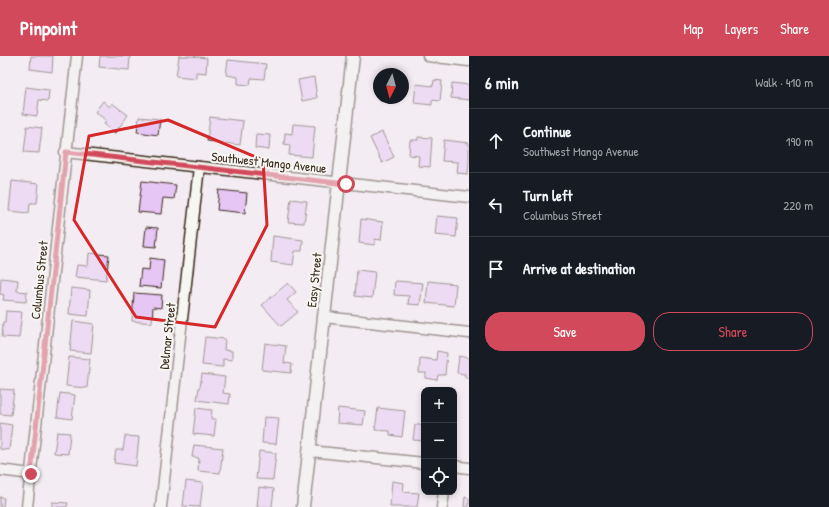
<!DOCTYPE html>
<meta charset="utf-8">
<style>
body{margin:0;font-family:"Patrick Hand",sans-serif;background:#242831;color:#f1f3f6}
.controls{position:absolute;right:12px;bottom:12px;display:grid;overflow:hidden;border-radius:8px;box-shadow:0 2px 6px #0003}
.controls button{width:36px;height:36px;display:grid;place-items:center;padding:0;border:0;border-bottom:1px solid #363941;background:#171b24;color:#f1f3f6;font:20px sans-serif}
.compass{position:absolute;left:373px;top:12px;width:36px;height:36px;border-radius:50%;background:#171b24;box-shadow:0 2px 6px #0003;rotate:186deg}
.stop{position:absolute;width:12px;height:12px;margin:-9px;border:3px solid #d1495b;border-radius:50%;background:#fff}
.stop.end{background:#d1495b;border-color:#fff;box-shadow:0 1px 4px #0008}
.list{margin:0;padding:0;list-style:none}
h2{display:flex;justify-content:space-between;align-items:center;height:52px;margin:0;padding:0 16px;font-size:17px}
h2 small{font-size:13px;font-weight:400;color:#9ea1a6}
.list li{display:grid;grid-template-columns:26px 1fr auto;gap:12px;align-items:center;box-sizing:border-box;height:64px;padding:0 16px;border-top:1px solid #363941}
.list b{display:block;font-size:15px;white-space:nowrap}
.list p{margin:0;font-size:13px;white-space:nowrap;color:#9ea1a6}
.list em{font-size:13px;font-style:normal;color:#9ea1a6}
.actions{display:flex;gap:8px;padding:12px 16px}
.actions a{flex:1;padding:9px 0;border:1px solid #d1495b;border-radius:16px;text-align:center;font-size:14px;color:#d1495b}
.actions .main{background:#d1495b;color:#fff}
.icon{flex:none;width:22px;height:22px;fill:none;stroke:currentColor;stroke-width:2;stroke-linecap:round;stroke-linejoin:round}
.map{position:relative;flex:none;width:469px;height:451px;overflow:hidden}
header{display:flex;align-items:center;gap:24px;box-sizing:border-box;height:56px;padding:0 20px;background:#d1495b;color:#fff}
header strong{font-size:19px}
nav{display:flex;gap:22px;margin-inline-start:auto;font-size:14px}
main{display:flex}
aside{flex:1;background:#171b24}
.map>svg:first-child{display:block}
.building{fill:#e6c6f4;stroke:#3b2a1e}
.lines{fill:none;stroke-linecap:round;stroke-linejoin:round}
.minor-casing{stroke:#3b2a1e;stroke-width:13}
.tertiary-casing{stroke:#3b2a1e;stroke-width:15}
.minor{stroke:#f6f6f2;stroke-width:10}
.tertiary{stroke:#f6f6f2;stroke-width:12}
.route{stroke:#d1495b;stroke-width:5}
.marked{fill:none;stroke:#d62828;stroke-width:3;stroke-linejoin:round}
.labels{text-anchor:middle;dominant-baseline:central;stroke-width:4;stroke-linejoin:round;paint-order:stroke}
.street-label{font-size:13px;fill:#3b2a1e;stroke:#f6f6f2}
</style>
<header>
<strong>Pinpoint</strong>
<nav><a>Map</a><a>Layers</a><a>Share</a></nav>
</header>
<main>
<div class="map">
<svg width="469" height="451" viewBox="0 0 469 451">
<rect width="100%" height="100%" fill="#f3ecf2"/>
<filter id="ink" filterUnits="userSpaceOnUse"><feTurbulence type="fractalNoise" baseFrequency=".025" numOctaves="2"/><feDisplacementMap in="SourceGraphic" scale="8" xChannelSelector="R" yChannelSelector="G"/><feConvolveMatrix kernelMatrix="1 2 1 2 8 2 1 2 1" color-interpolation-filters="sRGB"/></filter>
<g filter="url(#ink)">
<g class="building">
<polygon points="31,0 53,0 52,16 30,13"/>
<polygon points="100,0 130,0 129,14 99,11"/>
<polygon points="179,0 191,0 207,2 206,17 196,16 196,22 176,20"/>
<polygon points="228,4 266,8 264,23 251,22 250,29 238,28 238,21 226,19"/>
<polygon points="314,21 317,42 302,45 298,24"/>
<polygon points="434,24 442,25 440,45 432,44 432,49 414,47 416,28 433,30"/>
<polygon points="452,27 469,29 469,44 451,42"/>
<polygon points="379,29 379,42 386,42 381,46 372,36"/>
<polygon points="26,31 49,34 48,45 39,44 37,60 23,58"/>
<polygon points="103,45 110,51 112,47 128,59 115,77 104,68 106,64 95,56"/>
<polygon points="139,61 160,63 158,79 137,76"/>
<polygon points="210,61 243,65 240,89 207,85"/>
<polygon points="293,68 315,70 312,101 289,99 290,89 284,88 285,77 292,78"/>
<polygon points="27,70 42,72 39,97 24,96"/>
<polygon points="382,76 394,101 382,107 370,82"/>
<polygon points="256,78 270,79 269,94 255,92"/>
<polygon points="418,81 432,82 430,111 418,110 419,100 409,99 410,84 418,84"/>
<polygon points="444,84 469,87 469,105 468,118 457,117 458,106 442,105"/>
<polygon points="12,125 39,128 37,147 30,147 29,157 9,155"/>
<polygon points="142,125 176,129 174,143 163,142 161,158 138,156"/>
<polygon points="219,134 247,137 245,157 217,154"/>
<polygon points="291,143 307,145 304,167 288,166"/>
<polygon points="437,160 458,162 456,181 435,179"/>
<polygon points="361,163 383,166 381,184 375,183 375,189 359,187"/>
<polygon points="146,171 158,172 156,191 144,190"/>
<polygon points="273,180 303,184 302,195 295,195 293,209 271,206"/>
<polygon points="89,197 109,199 106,224 75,221 77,209 88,210"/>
<polygon points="150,202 164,204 161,232 139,230 141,213 149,214"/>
<polygon points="357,214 375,216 372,242 355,240"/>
<polygon points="1,222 18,224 17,235 27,236 26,246 3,244 4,239 0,238"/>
<polygon points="395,225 423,227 420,249 408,248 409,240 394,239"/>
<polygon points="428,225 456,228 454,250 426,247"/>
<polygon points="288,227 296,236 287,244 298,256 281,270 262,249"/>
<polygon points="71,232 90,234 88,260 69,258"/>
<polygon points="134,237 162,239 161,252 153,251 152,267 132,265"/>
<polygon points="6,255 22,256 19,282 2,281 3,266 5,266"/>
<polygon points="73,265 94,268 91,297 70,295"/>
<polygon points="205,281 225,283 224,294 232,295 232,304 223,303 223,311 202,309"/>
<polygon points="265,287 286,290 284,307 292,308 291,317 262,314"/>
<polygon points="437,295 447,297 445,319 438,319 437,324 426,322 426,317 419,317 420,302 436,304"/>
<polygon points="459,300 469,302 469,322 465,322 465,318 457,317"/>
<polygon points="69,301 90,303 87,332 66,330"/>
<polygon points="202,318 225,321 223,337 230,338 229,348 197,344 199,331 200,331"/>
<polygon points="0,333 14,334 11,359 0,358"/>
<polygon points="60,337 75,339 72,363 57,361"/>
<polygon points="196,352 212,354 211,363 216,363 214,380 193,378"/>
<polygon points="338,352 365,355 363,369 337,367"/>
<polygon points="378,352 405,355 402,381 390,379 390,375 375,374"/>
<polygon points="264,361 279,362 276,388 262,387"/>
<polygon points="0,367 12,369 9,394 0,393"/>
<polygon points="415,369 424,369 424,385 413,384"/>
<polygon points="57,376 70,377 68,398 54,397"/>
<polygon points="125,380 139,381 136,410 114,407 116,394 123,394"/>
<polygon points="194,389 223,392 220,417 198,415 199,402 192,401"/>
<polygon points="259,395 276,397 273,424 256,423"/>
<polygon points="186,425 203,427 200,451 183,450"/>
<polygon points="392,425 404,427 403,436 419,437 417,451 390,451"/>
<polygon points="259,431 274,433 272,451 257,451"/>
<polygon points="0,441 4,442 3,451 0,451"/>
<polygon points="465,441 469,442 469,451 464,451"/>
<polygon points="52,446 68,447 67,451 52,451"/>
</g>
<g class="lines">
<defs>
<g id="minor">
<polyline points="428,0 469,5"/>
<polyline points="65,96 469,141"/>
<polyline points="324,261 469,277"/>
<polyline points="310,395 424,407"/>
<polyline points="454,410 469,412"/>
<polyline points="0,414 31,418"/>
<polyline points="27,451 77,0"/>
<polyline points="161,451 199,111"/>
<polyline points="442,451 444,436"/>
</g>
<polyline id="tertiary" points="303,451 324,261 353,0"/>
</defs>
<use href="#minor" class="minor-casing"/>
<use href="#tertiary" class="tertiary-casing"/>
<use href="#minor" class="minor"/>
<use href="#tertiary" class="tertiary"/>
</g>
</g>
<g class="lines" filter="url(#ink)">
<polyline class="route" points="31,418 66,96 346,128"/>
</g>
<path d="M0 0H469V451H0ZM 168,64 L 263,104 L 267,169 L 215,271 L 136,261 L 74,164 L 89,80 Z" fill="#f3ecf2" fill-opacity=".55" fill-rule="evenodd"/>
<path class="marked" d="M 168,64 L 263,104 L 267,169 L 215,271 L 136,261 L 74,164 L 89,80 Z"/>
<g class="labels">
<g class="street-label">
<text transform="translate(269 106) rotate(6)">Southwest Mango Avenue</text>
<text transform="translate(39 224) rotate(-84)">Columbus Street</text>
<text transform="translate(314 224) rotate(-84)">Easy Street</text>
<text transform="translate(167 280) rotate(-84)">Delmar Street</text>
</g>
</g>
</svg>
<div class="controls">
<button>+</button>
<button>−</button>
<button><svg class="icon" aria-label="locate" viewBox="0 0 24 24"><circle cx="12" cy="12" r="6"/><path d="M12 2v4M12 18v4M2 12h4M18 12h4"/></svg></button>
</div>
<svg class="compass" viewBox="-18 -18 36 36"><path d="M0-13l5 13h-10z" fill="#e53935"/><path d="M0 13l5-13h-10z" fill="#9ea1a6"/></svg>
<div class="stop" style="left:346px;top:128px"></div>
<div class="stop end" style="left:31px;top:418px"></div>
</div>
<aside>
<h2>6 min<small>Walk · 410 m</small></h2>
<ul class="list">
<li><svg class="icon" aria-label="ahead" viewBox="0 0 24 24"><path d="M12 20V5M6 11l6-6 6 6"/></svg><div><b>Continue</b><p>Southwest Mango Avenue</p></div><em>190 m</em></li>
<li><svg class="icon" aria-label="left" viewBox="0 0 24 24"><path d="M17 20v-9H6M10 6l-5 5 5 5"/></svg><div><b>Turn left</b><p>Columbus Street</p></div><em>220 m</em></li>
<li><svg class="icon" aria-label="arrive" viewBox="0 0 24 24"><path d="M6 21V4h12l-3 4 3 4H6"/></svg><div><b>Arrive at destination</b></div></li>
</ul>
<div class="actions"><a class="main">Save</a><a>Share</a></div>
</aside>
</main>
